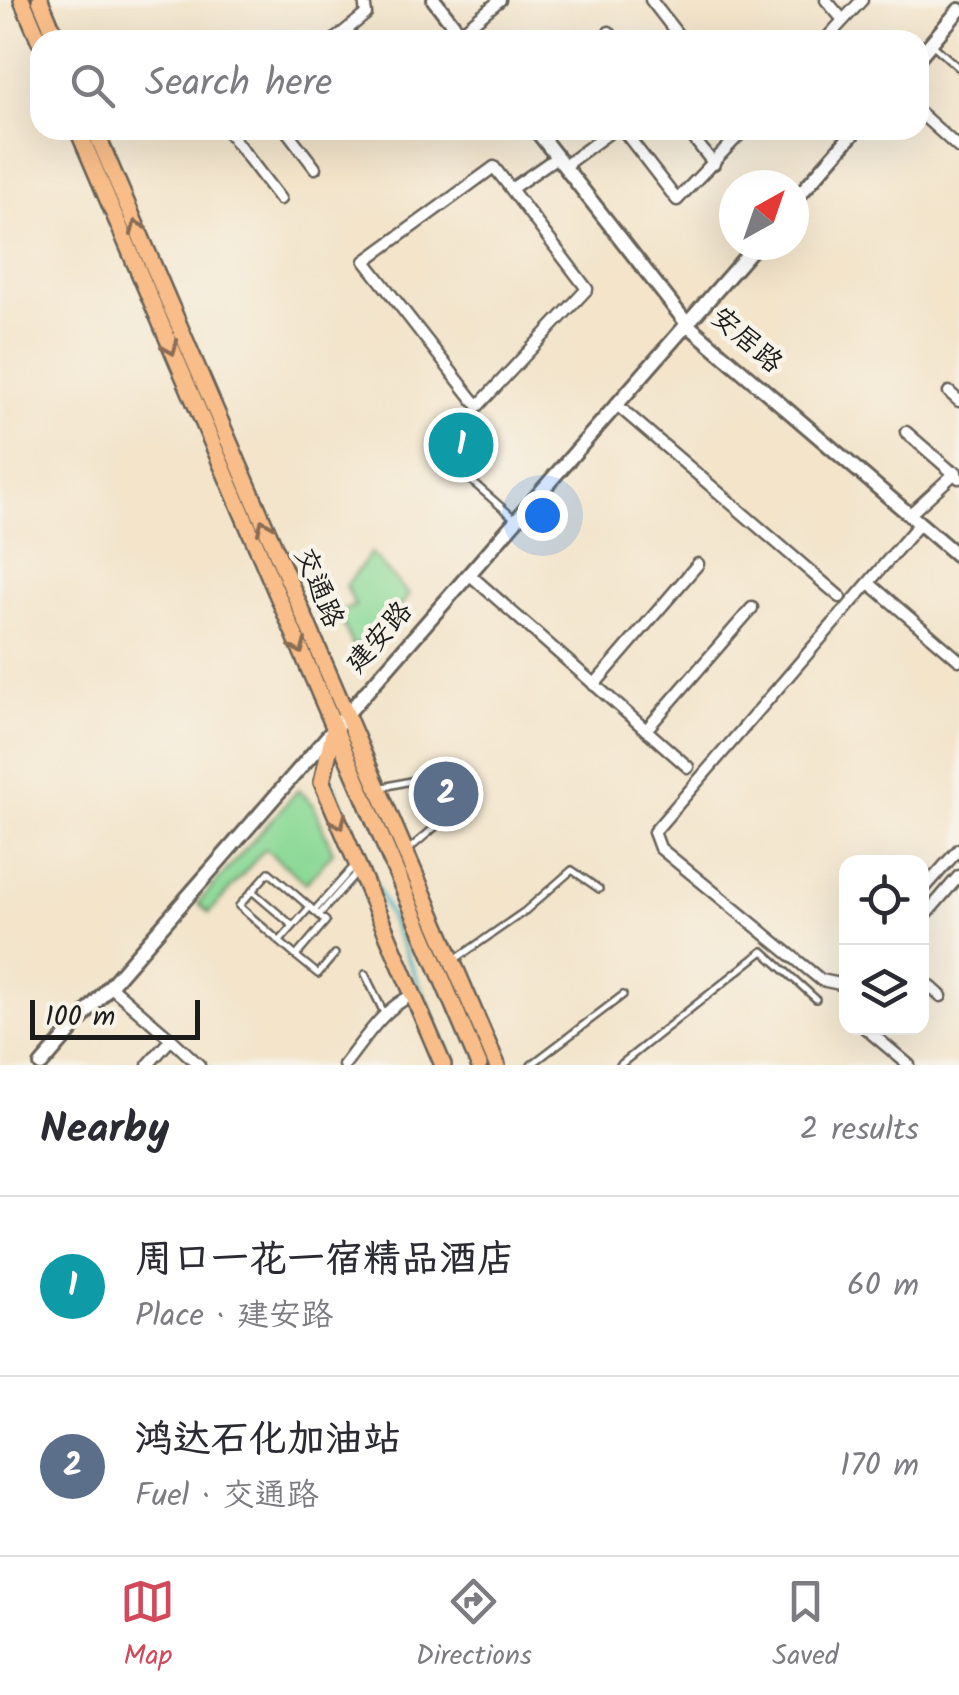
<!DOCTYPE html>
<meta charset="utf-8">
<style>
body{margin:0;font-family:Kalam,"LXGW WenKai TC",sans-serif;background:#f7f7f7;color:#2b2b33}
.controls{position:absolute;right:30px;bottom:30px;display:grid;overflow:hidden;border-radius:20px;box-shadow:0 10px 40px #0002}
.controls button{width:90px;height:90px;display:grid;place-items:center;padding:0;border:0;border-bottom:2px solid #e1e1e2;background:#fff;color:#2b2b33;font:50px sans-serif}
.compass{position:absolute;left:719px;top:170px;width:90px;height:90px;border-radius:50%;background:#fff;box-shadow:0 10px 40px #0002;rotate:40deg}
.scale{position:absolute;left:30px;bottom:25px;width:170px;box-sizing:border-box;padding-left:10px;border:5px solid #1c1c1c;border-top:0;font-size:28px;line-height:35px;white-space:nowrap;color:#1c1c1c;-webkit-text-stroke:8px #f7f3e8;paint-order:stroke}
.you{position:absolute;left:542px;top:515px;width:35px;height:35px;margin:-25px;border:8px solid #fff;border-radius:50%;background:#1a73e8;box-shadow:0 0 0 15px #1a73e833}
.badge{display:grid;place-items:center;width:65px;height:65px;border-radius:50%;background:#d1495b;color:#fff;font-size:32px;font-weight:700}
.pin{position:absolute;translate:-50% -50%;border:5px solid #fff;box-shadow:0 2px 10px #0006}
.list{margin:0;padding:0;list-style:none}
h2{display:flex;justify-content:space-between;align-items:center;height:130px;margin:0;padding:0 40px;font-size:42px}
h2 small{font-size:32px;font-weight:400;color:#7c7c81}
.list li{display:grid;grid-template-columns:65px 1fr auto;gap:30px;align-items:center;box-sizing:border-box;height:180px;padding:0 40px;border-top:2px solid #e1e1e2}
.list b{display:block;font-size:38px;white-space:nowrap}
.list p{margin:0;font-size:32px;white-space:nowrap;color:#7c7c81}
.list em{font-size:32px;font-style:normal;color:#7c7c81}
.icon{flex:none;width:55px;height:55px;fill:none;stroke:currentColor;stroke-width:2;stroke-linecap:round;stroke-linejoin:round}
.map{position:relative;flex:none;width:959px;height:1065px;overflow:hidden}
.search{position:absolute;background:#fff;box-shadow:0 10px 40px #0002;left:30px;right:30px;top:30px;height:110px;display:flex;align-items:center;gap:25px;box-sizing:border-box;padding:0 35px;border-radius:30px;color:#7c7c81;font-size:38px}
.sheet{height:490px;background:#fff}
nav{display:flex;justify-content:space-around;align-items:center;box-sizing:border-box;height:140px;border-top:2px solid #e1e1e2;background:#fff;font-size:28px;color:#7c7c81}
nav a{display:grid;justify-items:center;gap:5px}
nav .on{color:#d1495b}
.map>svg:first-child{display:block}
.green{fill:#8cd997;stroke:#547a5a;stroke-width:2.5}
.lines{fill:none;stroke-linecap:round;stroke-linejoin:round}
.stream{stroke:#47b5c1;stroke-width:4}
.service-casing{stroke:#676259;stroke-width:10}
.minor-casing{stroke:#676259;stroke-width:15}
.tertiary-casing{stroke:#676259;stroke-width:18}
.primary-casing{stroke:#676259;stroke-width:20}
.service{stroke:#fff;stroke-width:5}
.minor{stroke:#fff;stroke-width:10}
.tertiary{stroke:#fff;stroke-width:12}
.primary{stroke:#f8bd89;stroke-width:15}
.oneway{stroke:#8a6c52}
.labels{text-anchor:middle;dominant-baseline:central;stroke-width:9;stroke-linejoin:round;paint-order:stroke}
.street-label{font-size:28px;fill:#1c1c1c;stroke:#f7f3e8}
</style>
<div class="map">
<svg width="959" height="1065" viewBox="0 0 959 1065">
<rect width="100%" height="100%" fill="#f7f3e8"/>
<filter id="ink" filterUnits="userSpaceOnUse"><feTurbulence type="fractalNoise" baseFrequency=".01" numOctaves="2"/><feDisplacementMap in="SourceGraphic" scale="20" xChannelSelector="R" yChannelSelector="G"/><feConvolveMatrix kernelMatrix="1 2 1 2 8 2 1 2 1" color-interpolation-filters="sRGB"/></filter>
<filter id="wash" filterUnits="userSpaceOnUse"><feTurbulence type="fractalNoise" baseFrequency=".0048" numOctaves="4" result="noise"/><feDisplacementMap in="SourceGraphic" scale="40" xChannelSelector="R" yChannelSelector="G"/><feGaussianBlur stdDeviation="2.25" result="paint"/><feColorMatrix in="noise" values="0 0 0 0 0 0 0 0 0 0 0 0 0 0 0 0 0 1.4 0 .05"/><feComposite in="paint" operator="in"/></filter>
<g filter="url(#wash)">
<rect width="100%" height="100%" fill="#f3e4ca"/>
<g class="green">
<path d="M 371,553 L 409,595 C 396,613 376,642 353,646 L 338,612 L 355,606 L 346,586 Z"/>
<polygon points="298,790 313,804 333,852 306,883 265,849 209,913 198,903"/>
</g>
<g class="lines">
<polyline class="stream" points="331,781 454,1065"/>
</g>
</g>
<g filter="url(#ink)">
<g class="lines">
<defs>
<g id="service">
<polyline points="933,45 959,68"/>
<polyline points="437,451 514,518"/>
<polyline points="379,788 428,777 437,784 448,809 441,822 407,851"/>
<polygon points="269,872 326,921 296,956 239,906"/>
<polyline points="252,891 293,926"/>
<polyline points="314,911 355,865"/>
<polyline points="319,915 357,872"/>
<polyline points="280,941 310,907"/>
<polyline points="296,956 318,974 335,954"/>
<polyline points="453,961 525,911 572,870 599,889"/>
<polyline points="365,974 384,1013"/>
<polyline points="531,1065 623,995"/>
<polyline points="620,1065 763,951 816,999"/>
</g>
<g id="minor">
<polyline points="651,0 682,40"/>
<polyline points="826,0 843,20"/>
<polyline points="609,32 615,40"/>
<polyline points="460,33 500,0"/>
<polyline points="334,40 366,14 364,0"/>
<polyline points="825,40 862,0"/>
<polyline points="919,112 959,148"/>
<polyline points="227,130 280,199"/>
<polyline points="286,130 315,168"/>
<polyline points="623,130 677,200 744,130"/>
<polyline points="687,130 714,164"/>
<polyline points="564,166 613,130"/>
<polyline points="511,189 587,289 478,406 365,261 494,167 511,189 557,157"/>
<polyline points="949,392 959,401"/>
<polyline points="617,405 840,597"/>
<polyline points="906,432 959,478"/>
<polyline points="909,515 956,472"/>
<polyline points="469,574 688,767"/>
<polyline points="869,583 959,660"/>
<polyline points="594,685 698,564"/>
<polyline points="646,730 752,608"/>
<polyline points="922,891 959,849"/>
<polyline points="922,919 959,876"/>
<polyline points="846,976 840,984 821,980 660,848 654,832 920,523"/>
<polyline points="922,979 941,996"/>
<polyline points="111,987 171,1039 148,1065"/>
<polyline points="865,1028 909,1065"/>
<polyline points="171,1039 199,1065"/>
<path d="M 344,1065 C 364,1040 383,1008 413,995"/>
</g>
<g id="tertiary">
<polyline points="434,0 465,40"/>
<polyline points="919,57 959,10"/>
<polyline points="536,130 688,325 959,557"/>
<polyline points="794,201 856,130"/>
<polyline points="41,1065 756,245"/>
</g>
<g id="primary">
<polyline points="22,0 40,42"/>
<polyline points="40,0 57,40"/>
<polyline points="78,130 479,1065"/>
<polyline points="95,130 497,1065"/>
<polyline points="334,729 322,782 443,1065"/>
</g>
</defs>
<use href="#service" class="service-casing"/>
<use href="#minor" class="minor-casing"/>
<use href="#tertiary" class="tertiary-casing"/>
<use href="#primary" class="primary-casing"/>
<use href="#service" class="service"/>
<use href="#minor" class="minor"/>
<use href="#tertiary" class="tertiary"/>
<use href="#primary" class="primary"/>
</g>
<defs><path id="oneway-chevron" d="M-2-3.5L2.5 0L-2 3.5" fill="none" stroke-width="1.6" stroke-linecap="round" stroke-linejoin="round" transform="scale(2.5)"/></defs>
<g class="oneway">
<use href="#oneway-chevron" transform="translate(137 227) rotate(-113)"/>
<use href="#oneway-chevron" transform="translate(171 348) rotate(67)"/>
<use href="#oneway-chevron" transform="translate(264 526) rotate(-113)"/>
<use href="#oneway-chevron" transform="translate(299 647) rotate(67)"/>
<use href="#oneway-chevron" transform="translate(339 822) rotate(67)"/>
</g>
</g>
<g class="labels">
<g class="street-label">
<text transform="translate(746 341) rotate(41)">安居路</text>
<text transform="translate(318 588) rotate(67)">交通路</text>
<text transform="translate(380 638) rotate(-49)">建安路</text>
</g>
</g>
</svg>
<div class="controls">
<button><svg class="icon" aria-label="locate" viewBox="0 0 24 24"><circle cx="12" cy="12" r="6"/><path d="M12 2v4M12 18v4M2 12h4M18 12h4"/></svg></button>
<button><svg class="icon" aria-label="layers" viewBox="0 0 24 24"><path d="M12 4l9 5-9 5-9-5zM3 14l9 5 9-5"/></svg></button>
</div>
<svg class="compass" viewBox="-18 -18 36 36"><path d="M0-13l5 13h-10z" fill="#e53935"/><path d="M0 13l5-13h-10z" fill="#7c7c81"/></svg>
<div class="scale">100 m</div>
<div class="you"></div>
<div class="pin badge" style="left:461px;top:445px;background:#0f9aa8">1</div>
<div class="pin badge" style="left:446px;top:794px;background:#5c6f8a">2</div>
<div class="search"><svg class="icon" aria-label="search" viewBox="0 0 24 24"><circle cx="10" cy="10" r="6"/><path d="M15 15l6 6"/></svg>Search here</div>
</div>
<section class="sheet">
<h2>Nearby<small>2 results</small></h2>
<ul class="list">
<li><span class="badge" style="background:#0f9aa8">1</span><div><b>周口一花一宿精品酒店</b><p>Place · 建安路</p></div><em>60 m</em></li>
<li><span class="badge" style="background:#5c6f8a">2</span><div><b>鸿达石化加油站</b><p>Fuel · 交通路</p></div><em>170 m</em></li>
</ul>
</section>
<nav>
<a class="on"><svg class="icon" aria-label="map" viewBox="0 0 24 24"><path d="M3 6l6-2 6 2 6-2v14l-6 2-6-2-6 2zM9 4v14M15 6v14"/></svg>Map</a>
<a><svg class="icon" aria-label="directions" viewBox="0 0 24 24"><path d="M12 3l9 9-9 9-9-9zM9 14v-3h6M13 9l2 2-2 2"/></svg>Directions</a>
<a><svg class="icon" aria-label="saved" viewBox="0 0 24 24"><path d="M7 4h10v16l-5-4-5 4z"/></svg>Saved</a>
</nav>
